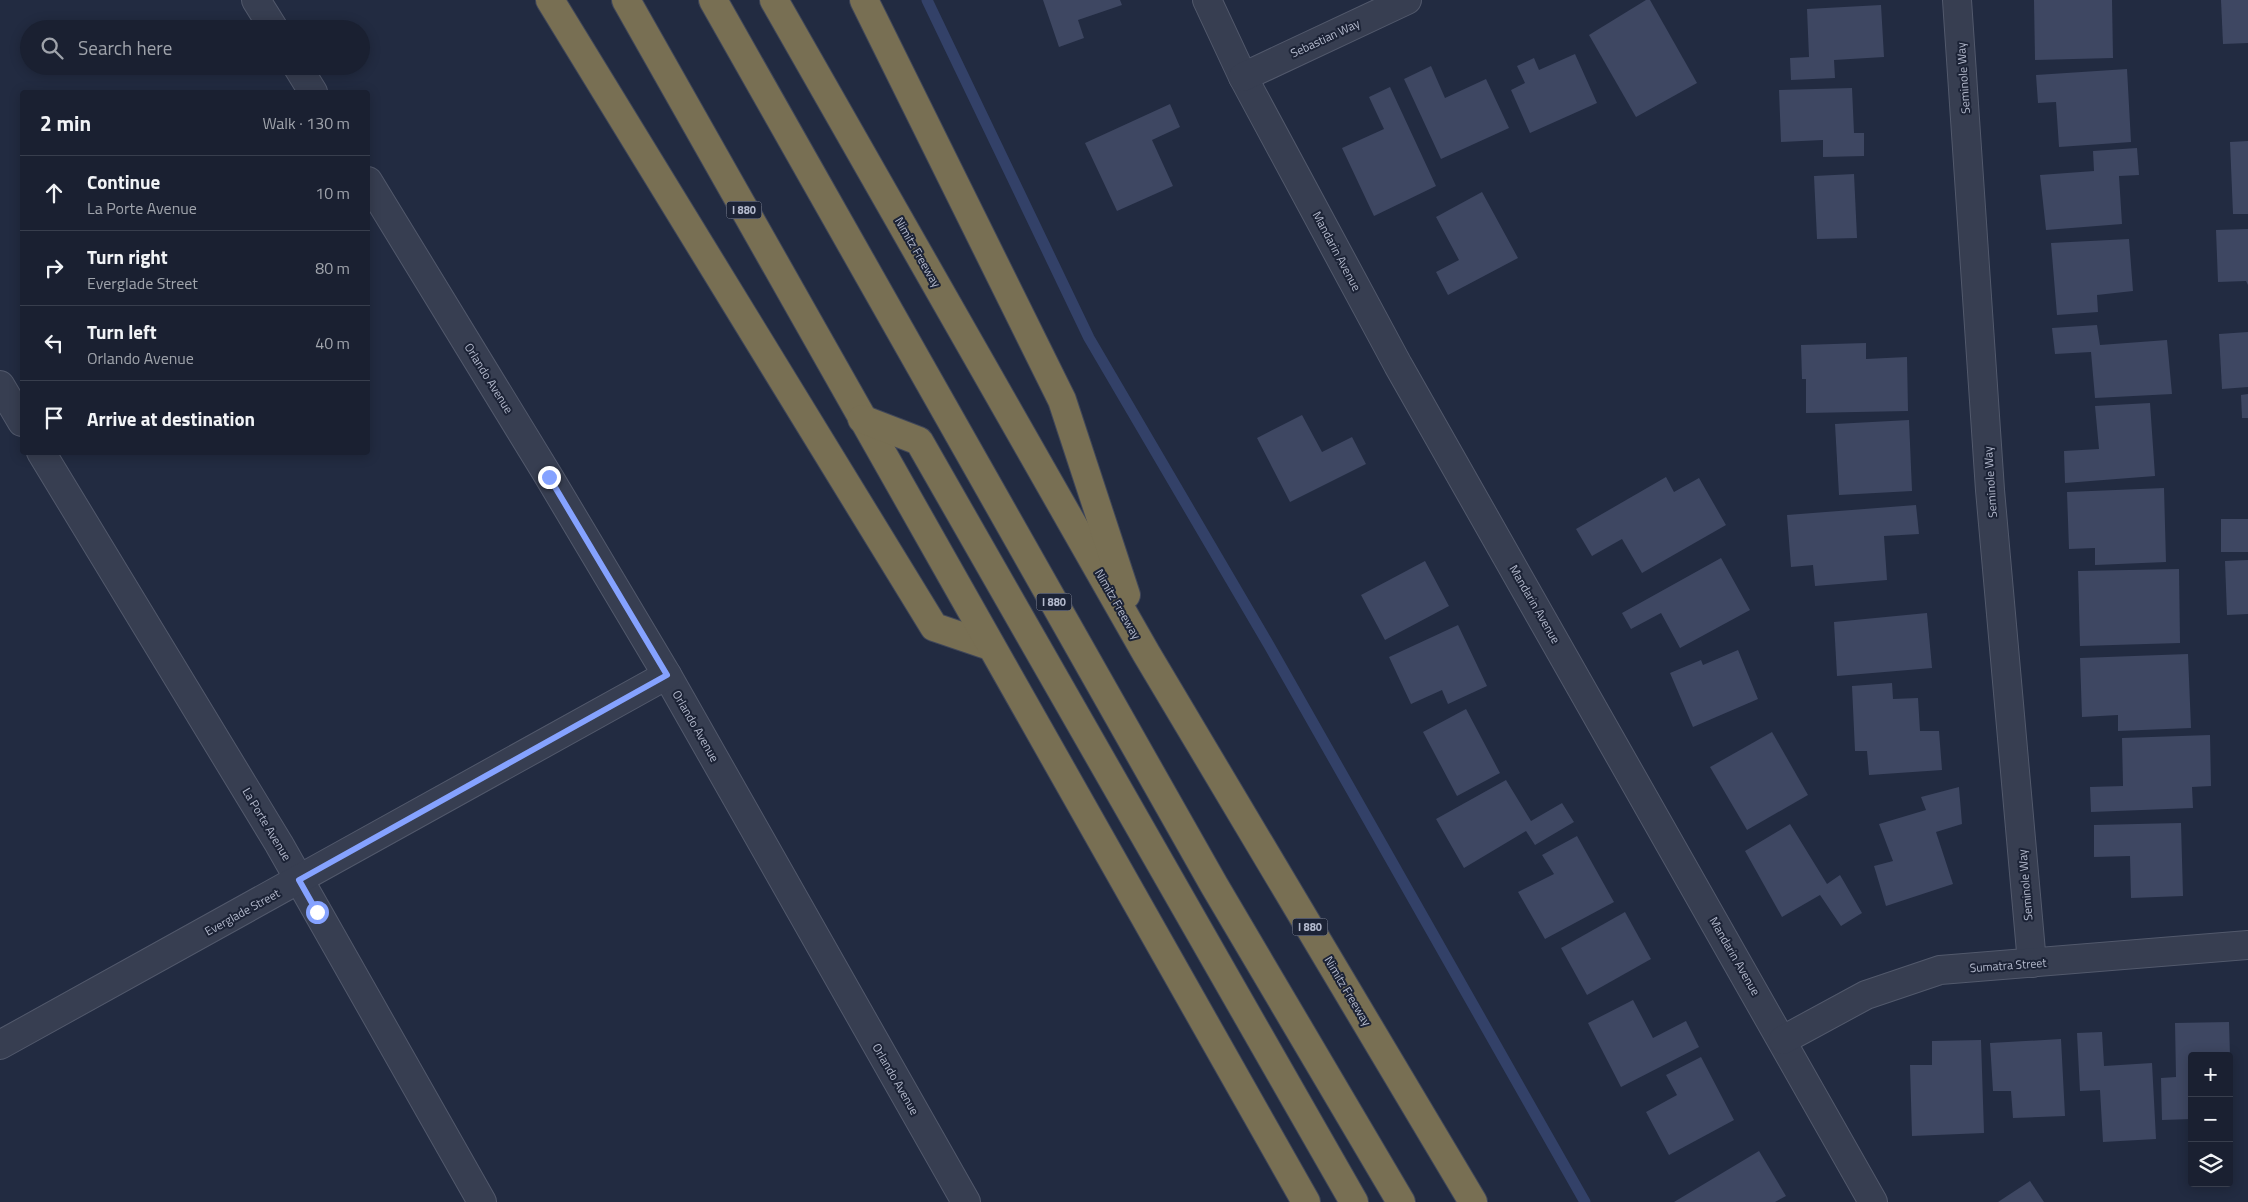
<!DOCTYPE html>
<meta charset="utf-8">
<style>
body{margin:0;font-family:"Titillium Web",sans-serif;background:#232839;color:#f1f3f6}
.controls{position:absolute;right:15px;bottom:15px;display:grid;overflow:hidden;border-radius:5px;box-shadow:0 2px 12px #0003}
.controls button{width:45px;height:45px;display:grid;place-items:center;padding:0;border:0;border-bottom:1px solid #383e4d;background:#1a2031;color:#f1f3f6;font:25px sans-serif}
.stop{position:absolute;width:15px;height:15px;margin:-11px;border:4px solid #85a2ff;border-radius:50%;background:#fff}
.stop.end{background:#85a2ff;border-color:#fff;box-shadow:0 1px 5px #0008}
.list{margin:0;padding:0;list-style:none}
h2{display:flex;justify-content:space-between;align-items:center;height:65px;margin:0;padding:0 20px;font-size:21px}
h2 small{font-size:16px;font-weight:400;color:#9fa3ab}
.list li{display:grid;grid-template-columns:32px 1fr auto;gap:15px;align-items:center;box-sizing:border-box;height:75px;padding:0 20px;border-top:1px solid #383e4d}
.list b{display:block;font-size:19px;white-space:nowrap}
.list p{margin:0;font-size:16px;white-space:nowrap;color:#9fa3ab}
.list em{font-size:16px;font-style:normal;color:#9fa3ab}
.icon{flex:none;width:28px;height:28px;fill:none;stroke:currentColor;stroke-width:2;stroke-linecap:round;stroke-linejoin:round}
.map{position:relative;flex:none;width:2248px;height:1202px;overflow:hidden}
.search{position:absolute;background:#1a2031;box-shadow:0 2px 12px #0003;left:20px;top:20px;width:350px;height:55px;display:flex;align-items:center;gap:12px;box-sizing:border-box;padding:0 18px;border-radius:28px;color:#9fa3ab;font-size:19px}
.panel{position:absolute;background:#1a2031;box-shadow:0 2px 12px #0003;left:20px;top:90px;width:350px;height:365px;border-radius:5px}
.map>svg:first-child{display:block}
.lines{fill:none;stroke-linecap:round;stroke-linejoin:round}
.stream{stroke:#334168;stroke-width:11}
.building{fill:#3e4762}
.minor-casing{stroke:#52596c;stroke-width:30}
.motorway-casing{stroke:#3f4659;stroke-width:30}
.minor{stroke:#373e51;stroke-width:28}
.motorway{stroke:#786f53;stroke-width:28}
.route{stroke:#85a2ff;stroke-width:6}
.labels{text-anchor:middle;dominant-baseline:central;stroke-width:4;stroke-linejoin:round;paint-order:stroke}
.shield{fill:#1c2336;stroke:#868c9f;stroke-width:1}
.shield-label{font-size:11px;font-weight:bold;fill:#b3b9cc}
.street-label{font-size:12px;fill:#b3b9cc;stroke:#1c2336}
</style>
<div class="map">
<svg width="2248" height="1202" viewBox="0 0 2248 1202">
<rect width="100%" height="100%" fill="#222b41"/>
<g class="lines">
<polyline class="stream" points="927,0 1089,338 1270,647 1585,1202"/>
</g>
<g class="building">
<polygon points="1043,0 1120,0 1122,5 1078,20 1084,38 1059,47"/>
<polygon points="1646,0 1650,0 1697,83 1636,117 1589,35"/>
<polygon points="2034,0 2112,0 2113,58 2035,60"/>
<polygon points="2221,0 2248,0 2248,43 2223,44"/>
<polygon points="1881,5 1884,57 1834,60 1835,78 1791,80 1790,58 1809,57 1807,9"/>
<polygon points="1575,54 1597,103 1530,133 1511,90 1525,83 1517,66 1534,58 1539,70"/>
<polygon points="1431,66 1445,98 1486,79 1509,128 1441,159 1404,79"/>
<polygon points="2127,69 2131,142 2059,147 2056,102 2038,103 2036,75"/>
<polygon points="1390,87 1436,186 1374,216 1342,148 1384,129 1369,97"/>
<polygon points="1852,88 1854,133 1864,133 1864,156 1823,157 1823,140 1781,142 1779,90"/>
<polygon points="1170,104 1180,127 1152,140 1173,186 1117,211 1085,143"/>
<polygon points="2248,141 2248,214 2233,214 2230,142"/>
<polygon points="2137,148 2139,175 2119,176 2122,224 2046,230 2040,175 2094,171 2093,151"/>
<polygon points="1854,174 1857,238 1817,239 1814,176"/>
<polygon points="1482,192 1518,258 1448,295 1436,272 1459,260 1436,217"/>
<polygon points="2248,229 2248,285 2246,281 2218,282 2216,230"/>
<polygon points="2129,239 2133,291 2097,295 2098,312 2057,315 2051,243"/>
<polygon points="2097,325 2100,345 2167,340 2172,394 2095,398 2091,352 2055,354 2052,328"/>
<polygon points="2248,332 2248,387 2222,389 2219,334"/>
<polygon points="1866,343 1866,359 1907,357 1908,411 1806,413 1806,379 1802,379 1801,345"/>
<polygon points="2248,394 2248,418 2242,418 2241,395"/>
<polygon points="2150,403 2155,476 2065,483 2064,451 2099,449 2095,406"/>
<polygon points="1302,415 1322,452 1352,437 1366,464 1290,502 1257,438"/>
<polygon points="1909,420 1912,491 1839,495 1835,424"/>
<polygon points="1666,477 1674,492 1699,478 1726,525 1642,573 1622,539 1592,556 1576,529"/>
<polygon points="2164,488 2166,562 2095,565 2095,548 2069,549 2067,492"/>
<polygon points="1916,505 1919,534 1884,536 1887,580 1815,586 1813,565 1791,567 1787,515"/>
<rect x="2221" y="519" width="27" height="33"/>
<polygon points="1721,558 1750,610 1680,648 1661,613 1631,629 1622,613"/>
<polygon points="2248,560 2248,614 2227,615 2225,561"/>
<polygon points="1425,561 1449,606 1385,640 1361,595"/>
<polygon points="2179,569 2180,643 2080,646 2078,571"/>
<polygon points="1927,613 1932,668 1837,676 1834,622"/>
<polygon points="1458,625 1487,686 1448,704 1442,690 1411,704 1389,657"/>
<polygon points="1738,650 1758,699 1693,727 1670,673 1701,660 1703,665"/>
<polygon points="2188,654 2191,728 2118,731 2118,715 2082,717 2080,658"/>
<polygon points="1892,683 1893,699 1918,698 1920,731 1939,731 1942,770 1869,775 1867,751 1855,751 1852,686"/>
<polygon points="1466,709 1500,773 1457,796 1423,732"/>
<polygon points="1772,732 1808,795 1747,830 1710,767"/>
<polygon points="2210,735 2211,786 2192,787 2193,808 2091,812 2090,787 2123,786 2122,738"/>
<polygon points="1506,780 1531,821 1562,803 1574,822 1535,845 1526,831 1464,868 1436,819"/>
<polygon points="1959,787 1962,824 1936,832 1953,884 1886,906 1874,866 1893,861 1879,824 1926,810 1921,797"/>
<polygon points="2181,823 2183,896 2131,898 2130,856 2094,857 2094,825"/>
<polygon points="1790,824 1827,884 1840,875 1862,913 1841,926 1820,895 1782,917 1745,851"/>
<polygon points="1577,836 1614,902 1545,939 1518,892 1554,874 1542,855"/>
<polygon points="1625,912 1651,959 1587,995 1561,948"/>
<polygon points="1633,1000 1653,1038 1686,1021 1699,1047 1621,1087 1588,1023"/>
<polygon points="2229,1022 2230,1056 2192,1056 2192,1119 2162,1120 2161,1078 2176,1077 2175,1023"/>
<polygon points="2102,1032 2104,1066 2152,1063 2156,1139 2103,1142 2100,1090 2080,1091 2077,1033"/>
<polygon points="2061,1039 2065,1116 2013,1118 2011,1091 1993,1091 1990,1043"/>
<polygon points="1981,1040 1984,1133 1912,1136 1910,1065 1932,1065 1932,1041"/>
<polygon points="1701,1057 1734,1120 1669,1155 1646,1112 1677,1095 1666,1075"/>
<polygon points="1759,1151 1786,1196 1775,1202 1674,1202"/>
<polygon points="2030,1181 2044,1202 1998,1202"/>
</g>
<g class="lines">
<defs>
<g id="minor">
<polyline points="256,0 274,29"/>
<polyline points="1207,0 1243,77 1398,365 1873,1202"/>
<polyline points="1957,0 1990,490 2032,963"/>
<polyline points="297,66 313,92"/>
<polyline points="1243,77 1407,0"/>
<polyline points="368,181 549,477 667,675 966,1202"/>
<polyline points="0,385 22,422"/>
<polyline points="41,452 279,844 482,1202"/>
<polyline points="1783,1040 1866,995 1940,970 2248,945"/>
<polyline points="0,1045 667,675"/>
</g>
<g id="motorway">
<polyline points="550,0 934,627 990,646"/>
<polyline points="626,0 1306,1202"/>
<polyline points="713,0 1214,885 1401,1202"/>
<polyline points="774,0 1146,653 1473,1202"/>
<polyline points="864,0 1062,400 1126,595"/>
<polyline points="862,419 919,441 1354,1202"/>
</g>
</defs>
<use href="#minor" class="minor-casing"/>
<use href="#motorway" class="motorway-casing"/>
<use href="#minor" class="minor"/>
<use href="#motorway" class="motorway"/>
</g>
<g class="lines">
<polyline class="route" points="317,912 299,880 667,675 549,477"/>
</g>
<g class="labels">
<g class="shield">
<rect x="726.5" y="201.5" width="35" height="17" rx="4"/>
<rect x="1036.5" y="593.5" width="35" height="17" rx="4"/>
<rect x="1292.5" y="918.5" width="35" height="17" rx="4"/>
</g>
<g class="shield-label">
<text x="744" y="210">I 880</text>
<text x="1054" y="602">I 880</text>
<text x="1310" y="927">I 880</text>
</g>
<g class="street-label">
<text transform="translate(1325 38) rotate(-25)">Sebastian Way</text>
<text transform="translate(1963 78) rotate(-94)">Seminole Way</text>
<text transform="translate(1337 251) rotate(62)">Mandarin Avenue</text>
<text transform="translate(918 252) rotate(60)">Nimitz Freeway</text>
<text transform="translate(489 378) rotate(58)">Orlando Avenue</text>
<text transform="translate(1990 482) rotate(-94)">Seminole Way</text>
<text transform="translate(1118 604) rotate(60)">Nimitz Freeway</text>
<text transform="translate(1535 604) rotate(60)">Mandarin Avenue</text>
<text transform="translate(696 726) rotate(60)">Orlando Avenue</text>
<text transform="translate(267 824) rotate(59)">La Porte Avenue</text>
<text transform="translate(2025 885) rotate(-95)">Seminole Way</text>
<text transform="translate(242 912) rotate(-29)">Everglade Street</text>
<text transform="translate(1735 956) rotate(60)">Mandarin Avenue</text>
<text transform="translate(2008 965) rotate(-4)">Sumatra Street</text>
<text transform="translate(1348 991) rotate(59)">Nimitz Freeway</text>
<text transform="translate(896 1079) rotate(60)">Orlando Avenue</text>
</g>
</g>
</svg>
<div class="controls">
<button>+</button>
<button>−</button>
<button><svg class="icon" aria-label="layers" viewBox="0 0 24 24"><path d="M12 4l9 5-9 5-9-5zM3 14l9 5 9-5"/></svg></button>
</div>
<div class="stop" style="left:317px;top:912px"></div>
<div class="stop end" style="left:549px;top:477px"></div>
<div class="search"><svg class="icon" aria-label="search" viewBox="0 0 24 24"><circle cx="10" cy="10" r="6"/><path d="M15 15l6 6"/></svg>Search here</div>
<section class="panel">
<h2>2 min<small>Walk · 130 m</small></h2>
<ul class="list">
<li><svg class="icon" aria-label="ahead" viewBox="0 0 24 24"><path d="M12 20V5M6 11l6-6 6 6"/></svg><div><b>Continue</b><p>La Porte Avenue</p></div><em>10 m</em></li>
<li><svg class="icon" aria-label="right" viewBox="0 0 24 24"><path d="M7 20v-9h11M14 6l5 5-5 5"/></svg><div><b>Turn right</b><p>Everglade Street</p></div><em>80 m</em></li>
<li><svg class="icon" aria-label="left" viewBox="0 0 24 24"><path d="M17 20v-9H6M10 6l-5 5 5 5"/></svg><div><b>Turn left</b><p>Orlando Avenue</p></div><em>40 m</em></li>
<li><svg class="icon" aria-label="arrive" viewBox="0 0 24 24"><path d="M6 21V4h12l-3 4 3 4H6"/></svg><div><b>Arrive at destination</b></div></li>
</ul>
</section>
</div>
